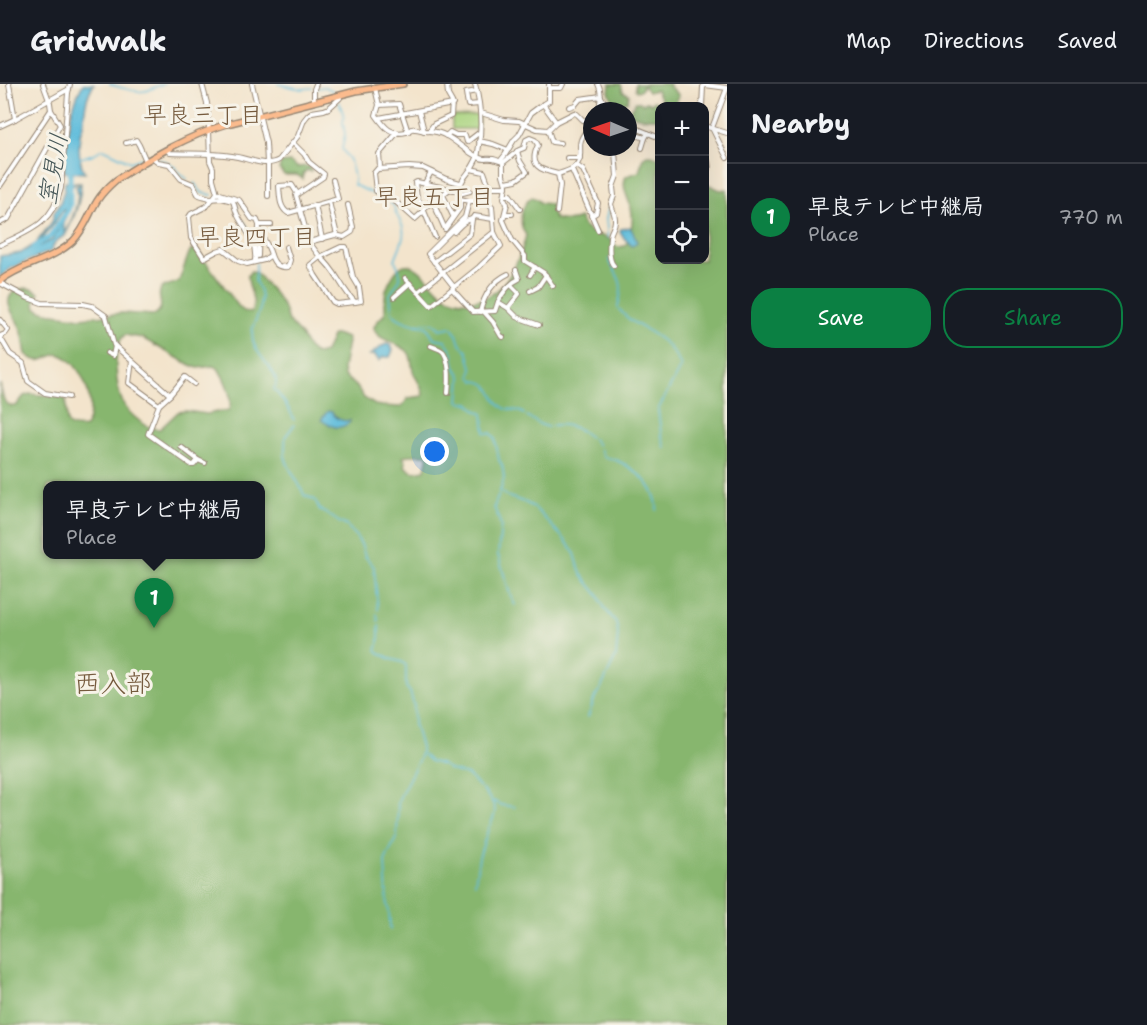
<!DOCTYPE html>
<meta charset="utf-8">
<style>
body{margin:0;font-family:"Shantell Sans","Klee One",sans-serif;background:#242831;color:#f1f3f6}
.controls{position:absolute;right:18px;top:18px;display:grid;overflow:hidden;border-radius:12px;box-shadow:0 6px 24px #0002}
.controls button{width:54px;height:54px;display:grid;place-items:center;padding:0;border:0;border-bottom:2px solid #363941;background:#171b24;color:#f1f3f6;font:30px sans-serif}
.compass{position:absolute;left:583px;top:18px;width:54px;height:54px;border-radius:50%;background:#171b24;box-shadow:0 6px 24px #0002;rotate:272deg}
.you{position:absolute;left:435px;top:368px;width:21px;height:21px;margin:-15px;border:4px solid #fff;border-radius:50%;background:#1a73e8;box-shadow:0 0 0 9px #1a73e833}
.badge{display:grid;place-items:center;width:39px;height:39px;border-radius:50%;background:#0b8043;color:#fff;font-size:20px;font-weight:700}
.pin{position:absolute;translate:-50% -50px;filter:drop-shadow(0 2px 3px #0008)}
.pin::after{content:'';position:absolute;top:32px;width:21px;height:18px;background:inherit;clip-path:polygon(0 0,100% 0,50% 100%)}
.popup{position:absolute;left:43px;top:397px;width:222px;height:78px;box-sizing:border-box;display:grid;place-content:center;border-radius:12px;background:#171b24;filter:drop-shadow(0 2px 4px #0005);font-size:20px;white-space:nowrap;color:#9ea1a6}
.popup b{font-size:22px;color:#f1f3f6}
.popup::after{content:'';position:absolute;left:50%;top:100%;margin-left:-12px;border:12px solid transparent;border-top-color:#171b24}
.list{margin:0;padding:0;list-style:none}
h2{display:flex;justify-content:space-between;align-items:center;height:78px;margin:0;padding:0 24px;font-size:26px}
h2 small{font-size:20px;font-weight:400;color:#9ea1a6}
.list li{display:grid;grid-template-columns:39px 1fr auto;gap:18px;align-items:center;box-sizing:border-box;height:108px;padding:0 24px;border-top:2px solid #363941}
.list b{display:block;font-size:22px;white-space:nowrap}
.list p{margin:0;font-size:20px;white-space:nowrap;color:#9ea1a6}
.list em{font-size:20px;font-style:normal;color:#9ea1a6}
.actions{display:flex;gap:12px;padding:18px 24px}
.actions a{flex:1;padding:14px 0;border:2px solid #0b8043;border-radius:24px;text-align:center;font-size:21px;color:#0b8043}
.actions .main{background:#0b8043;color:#fff}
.icon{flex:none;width:33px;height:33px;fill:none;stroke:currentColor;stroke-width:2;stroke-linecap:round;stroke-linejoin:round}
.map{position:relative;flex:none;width:727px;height:941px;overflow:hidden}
header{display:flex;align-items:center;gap:36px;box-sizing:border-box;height:84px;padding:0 30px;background:#171b24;border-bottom:2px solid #363941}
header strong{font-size:28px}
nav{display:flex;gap:33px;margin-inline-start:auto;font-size:21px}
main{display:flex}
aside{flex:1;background:#171b24}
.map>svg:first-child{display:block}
.green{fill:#aad480;stroke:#727f4f;stroke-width:1.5}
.forest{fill:#87b66e;stroke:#617046;stroke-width:1.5;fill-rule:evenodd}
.water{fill:#5dbcdb;stroke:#4c737c;stroke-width:1.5;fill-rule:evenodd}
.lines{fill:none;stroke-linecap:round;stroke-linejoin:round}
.stream{stroke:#5dbcdb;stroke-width:1.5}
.river{stroke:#5dbcdb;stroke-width:5}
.minor-casing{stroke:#978775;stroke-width:6}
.major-casing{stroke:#978775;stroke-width:8}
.minor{stroke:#fff;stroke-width:4}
.major{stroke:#fbbb8d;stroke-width:5}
.labels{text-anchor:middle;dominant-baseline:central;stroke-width:6;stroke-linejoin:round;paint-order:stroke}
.neighbourhood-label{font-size:24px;fill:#755a3d;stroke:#f7f3e8}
.water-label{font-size:24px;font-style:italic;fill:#455657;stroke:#f7f3e8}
.quarter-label{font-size:26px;fill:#755a3d;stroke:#f7f3e8}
</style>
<header>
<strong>Gridwalk</strong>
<nav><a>Map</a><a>Directions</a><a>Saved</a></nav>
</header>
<main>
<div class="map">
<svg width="727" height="941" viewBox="0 0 727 941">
<rect width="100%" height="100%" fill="#f7f3e8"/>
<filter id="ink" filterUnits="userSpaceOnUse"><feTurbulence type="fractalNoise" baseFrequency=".0167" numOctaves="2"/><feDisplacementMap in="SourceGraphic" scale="12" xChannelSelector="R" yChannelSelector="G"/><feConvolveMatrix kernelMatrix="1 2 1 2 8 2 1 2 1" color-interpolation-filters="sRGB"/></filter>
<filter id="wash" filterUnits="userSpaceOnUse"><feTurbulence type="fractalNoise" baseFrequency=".008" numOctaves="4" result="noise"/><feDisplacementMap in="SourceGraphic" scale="24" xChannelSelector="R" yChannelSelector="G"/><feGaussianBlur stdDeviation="1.35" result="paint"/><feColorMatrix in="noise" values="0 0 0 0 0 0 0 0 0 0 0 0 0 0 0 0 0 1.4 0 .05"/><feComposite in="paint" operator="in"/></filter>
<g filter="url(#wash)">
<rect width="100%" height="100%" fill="#f3e4cc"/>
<polygon class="green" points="479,31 478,45 452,45 452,32"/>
<g class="forest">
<polygon points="610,0 621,0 623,8 629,10 628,17 620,20 613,17 609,8"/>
<path d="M 635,0 L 670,0 L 670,3 L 679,12 L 676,18 L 678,22 L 660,22 L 659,34 C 650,34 638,36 630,29 L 631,24 L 636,18 L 640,18 L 643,20 L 646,18 L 651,19 L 654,17 L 660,20 L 665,18 L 661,16 L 656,6 L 648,8 L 643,1 L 641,6 L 636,7 L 635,5 Z"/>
<path d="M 647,71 L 652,71 L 659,74 L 660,176 L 704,176 L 705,99 L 720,106 L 727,105 L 727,941 L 0,941 L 0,300 C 3,310 2,324 16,322 L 24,312 L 30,310 L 61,313 L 65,315 L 66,318 L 67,338 C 70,344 79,344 85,343 C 99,323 82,276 58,270 C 44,273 40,283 26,270 C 24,261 24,251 20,243 C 13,228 0,216 17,206 C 25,203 32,204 39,209 L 35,219 L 36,224 L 48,229 L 81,234 L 122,229 L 154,231 C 168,223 155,213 161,205 C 165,200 174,201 179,197 L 189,169 L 191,166 L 195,165 L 203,174 L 239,223 C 243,227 247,230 252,228 C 257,215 247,204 248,191 L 251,187 L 256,189 L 276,211 L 284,224 L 288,237 L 301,251 L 308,264 L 314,269 L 317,270 L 325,268 L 331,254 L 333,251 L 339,251 L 347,254 L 348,258 L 343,284 L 344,292 L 357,303 L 364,314 L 375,321 L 382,322 L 400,323 L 404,320 L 408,314 L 423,312 C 423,303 418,298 414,290 C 411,284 413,274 408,268 C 401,259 375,256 374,244 C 374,238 382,234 385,229 C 385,222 384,214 386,206 C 389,198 398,178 409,181 C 421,184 434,203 444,211 C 452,216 461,218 471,217 C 478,216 486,214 492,210 C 509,200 522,170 526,151 C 518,140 520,121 532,113 L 537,115 L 540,119 L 551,120 L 551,127 L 555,135 C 564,137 571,138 580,134 L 584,143 L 591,148 L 610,155 L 615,162 L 619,163 L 625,162 C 631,153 634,135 631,124 C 628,113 621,103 626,92 L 639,88 L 643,74 ZM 125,251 L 142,254 L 190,281 L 198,284 L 213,282 L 218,284 C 225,295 234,314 229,326 L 207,330 L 186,327 L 178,328 L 160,345 C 147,346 129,330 123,319 C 116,304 111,262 125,251 ZM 408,371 L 428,371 L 425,386 L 414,388 L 409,386 L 405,382 L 406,378 L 403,373 ZM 48,402 L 260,402 L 260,470 L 48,470 Z"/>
<polygon points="290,78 297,83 310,82 311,88 307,86 303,90 303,96 302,94 297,91 284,91 279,85 281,79"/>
</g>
<g class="water">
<path d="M 83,0 L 94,0 C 85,13 85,27 83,42 C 82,45 80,48 80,51 C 78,63 79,79 85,89 L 64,88 C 66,59 68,26 83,0 Z"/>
<path d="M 65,98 L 81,99 C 81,118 73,136 65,152 C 57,155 53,160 51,167 L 11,184 L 0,193 L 0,172 L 21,169 L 37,159 L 38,156 L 52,138 L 54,129 L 60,119 L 64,107 ZM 79,99 L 79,102 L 76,102 C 82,115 71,139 64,149 L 64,140 L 68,122 L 68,108 L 74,100 ZM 64,125 C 65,132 60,147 53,152 L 53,156 L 39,162 L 38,160 C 41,155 44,152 48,147 C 54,141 58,132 64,125 Z"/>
<polygon points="630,143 635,152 637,158 632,162 624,154 620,147 621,145"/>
<polygon points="387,260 390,261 393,266 390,273 383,273 379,277 375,271 370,271 382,262"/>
<path d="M 328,327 L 332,328 C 334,335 344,338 350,336 L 350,338 C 340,347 331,343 321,336 L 326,329 Z"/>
</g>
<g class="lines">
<g class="stream">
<path d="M 110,0 C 117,3 139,9 145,7 C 152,6 157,1 164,0"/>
<polyline points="278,0 301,5 312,4"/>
<polyline points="316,4 325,3 332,6 334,9"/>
<path d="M 339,18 L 344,32 L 343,39 L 345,50 L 342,65 L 350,76 L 354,93 L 354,101 L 387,116 L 394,122 C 395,130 399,134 402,141 C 407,153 398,165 395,176 C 405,199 399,193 390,211 L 392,229 C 400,238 416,241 427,243 L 434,254 L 445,256 L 452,267 L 455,283 L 461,292"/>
<path d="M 78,75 C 83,73 88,72 93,70 C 97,69 99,66 103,65 C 105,65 127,76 130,78 L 142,74"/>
<path d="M 158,76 C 175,77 175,87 187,95"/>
<polyline points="194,99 202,109 212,111"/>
<polyline points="234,116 236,118 237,125"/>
<polyline points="243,137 251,150 255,159"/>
<polyline points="608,155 606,135 609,122"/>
<path d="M 609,175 C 611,183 618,190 620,198 C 623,207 619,215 618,223"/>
<path d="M 619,225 C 630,240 651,246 665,259 C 672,265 677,274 681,282 L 658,326 L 661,350 L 665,364"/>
<polyline points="255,238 260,225 261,214 260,206 255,197 256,179"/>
<path d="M 254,240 C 243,270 286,286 274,305 C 282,315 290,324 294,336"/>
<path d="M 416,241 C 426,238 432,236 440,245 L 451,243 L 457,251 L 460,260 L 467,267 L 472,283 L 471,293"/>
<polyline points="461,293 459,317 462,319 469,319 476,326 483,330 485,349 491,349 495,354 499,376 502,381 503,386 504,394 500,408"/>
<path d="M 472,294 L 475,297 C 495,298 490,318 506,325"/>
<polyline points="508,325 519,327 524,330"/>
<polyline points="527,332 539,340 548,343"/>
<path d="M 294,341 L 285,353 C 286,358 284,368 285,372 C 288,386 299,397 304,411 L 315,416 L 320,426 L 332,433 L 339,438 L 347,442 L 355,451 L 361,460 L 365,472 L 374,483 L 378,526"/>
<path d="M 551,342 C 560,339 574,342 582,347"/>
<polyline points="583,348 590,353"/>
<polyline points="593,355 598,361"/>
<polyline points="600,365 603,372 607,374"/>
<path d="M 609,374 C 630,379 658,402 657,426"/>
<polyline points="500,407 509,413 524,418 534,423 566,457 575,470 581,490 598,511 605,525 616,538 618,549 616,572 601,604 595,613 588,633"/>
<polyline points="499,410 494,423 501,441 498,471 510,510 515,521"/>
<polyline points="377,530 378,537"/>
<polyline points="379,559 379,541"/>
<polyline points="378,561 376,566 378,568 391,575 402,578 406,581 406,603 410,608 414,622 414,640 421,663 421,669 419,675 401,710 398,719 397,752 385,777 387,815 389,826 390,845"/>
<polyline points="423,671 430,677 443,681 450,686 468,691 480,703"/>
<path d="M 482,705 C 494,720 500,723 490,741"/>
<polyline points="493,717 501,721 515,723"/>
<polyline points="475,799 479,773 489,743"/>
</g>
<polyline class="river" points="34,163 50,153 68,126 70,121 70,86 72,83"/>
</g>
</g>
<g filter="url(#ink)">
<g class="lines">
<defs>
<g id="minor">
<polyline points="9,0 15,35"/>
<polyline points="202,0 207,19 209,45"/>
<polyline points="252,0 266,59 267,79"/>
<path d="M 598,0 C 602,7 601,19 598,27"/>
<path d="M 375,4 L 379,21 L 376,31 C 384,42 390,52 406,48 C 412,46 409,44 415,45 C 420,45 424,48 429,47 L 434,40 L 451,32 L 452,18 L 448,11 L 447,0"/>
<polyline points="549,4 561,4 563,0"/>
<polyline points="727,4 712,44 727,74"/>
<polyline points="477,7 466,9 468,21 479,20"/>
<polyline points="601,13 611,27"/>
<polyline points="314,17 314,5 316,0"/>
<polyline points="543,20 556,38 548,46"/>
<polyline points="379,21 399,20 408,48"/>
<polyline points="702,22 703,3 705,1 727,4"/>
<polyline points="569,23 575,21 580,15 601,12"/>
<polyline points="419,27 424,47"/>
<polyline points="481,29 504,36 519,37 537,45 548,46 552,58 560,59"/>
<polyline points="379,34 453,20"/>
<polyline points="556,38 574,29 577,30 583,36 592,38"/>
<polyline points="628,41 660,54"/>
<polyline points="0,42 15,35 69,5"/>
<polyline points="704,42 727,49"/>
<polyline points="209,46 210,77 213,84 213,95 217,109"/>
<path d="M 429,47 C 451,48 461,66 480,74 C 484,76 488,74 493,75 C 497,76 499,77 502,78"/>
<polyline points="396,48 396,50 379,70 380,82 374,89 376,107 396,118 415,135 424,127 424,124 450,105"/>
<polyline points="446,52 450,48 456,51 465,51 467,58 480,48"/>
<polyline points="628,55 633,50 645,54 648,49"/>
<polyline points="479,57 493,60 508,66"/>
<polyline points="126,59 131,58 136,56 139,61 146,77"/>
<polyline points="293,59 304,70 309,78 324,90 323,93 296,111 309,158 320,173"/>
<path d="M 610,63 L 615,68 L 617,92 L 613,103 L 614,112 L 611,120 C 612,125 615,130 615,135 C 616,142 610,147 610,153 C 609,163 608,176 614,182"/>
<polyline points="642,64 645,54"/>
<path d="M 167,66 L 170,69 C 191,70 212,69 232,72 C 247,74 266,84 279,76 L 298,52 L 304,36 L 308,31 L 312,28 L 324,26 L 329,24 L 340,14 L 339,11"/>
<path d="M 153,74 L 158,78 L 169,80 L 181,95 L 193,100 C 195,102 196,107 198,110 C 201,113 208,112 211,115 L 221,114 L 233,117 C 235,122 235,127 238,132 C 246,148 257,156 255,177"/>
<polyline points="567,74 580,74"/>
<polyline points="501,76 505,71 514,56 519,51 531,29 539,23 549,17 549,0"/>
<polyline points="704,76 708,77 709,83 704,89"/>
<polyline points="503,78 503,91 506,101 504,114 507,120 503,136 512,156 525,172 525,177 544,189 553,202"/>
<path d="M 504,78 L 519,66 L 524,64 L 526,56 L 530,54 L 535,56 L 538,61 C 528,82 540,86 558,90"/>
<polyline points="576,81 583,86 598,119 596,129 591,132"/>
<polyline points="378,85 409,83 423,84 446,95 460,99"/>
<polyline points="471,85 484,88 488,99 493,103 506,103"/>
<polyline points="572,86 598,146"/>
<polyline points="506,98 516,96 527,88 520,77 517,67"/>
<polyline points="425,99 431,88"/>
<polyline points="425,100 445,145"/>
<polyline points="0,102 51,26 50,19 43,0"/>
<path d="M 217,109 L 207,122 L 191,130 L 189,133 L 191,154 L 204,174 L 217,167 L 223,165 L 238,177 L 247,180 L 264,176 L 271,171 C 269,162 263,155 259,147"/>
<polyline points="217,109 239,116 252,135 257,136 259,141 258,172"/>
<path d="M 297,109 L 292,101 L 279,102 C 280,112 279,123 288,129 L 338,115 L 333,96"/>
<polyline points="459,110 470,107"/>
<polyline points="443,111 453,132"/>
<polyline points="505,111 510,111 520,125"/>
<polyline points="268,112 268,79"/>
<path d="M 469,117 L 465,133 L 428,170 L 454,203 L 479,183 L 501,162 L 494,148 L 492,122 L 478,117 L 469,117 L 460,115 C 458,92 468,94 476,76 C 478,72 478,67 479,62 C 482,40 481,21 475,0"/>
<polyline points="329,118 337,151"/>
<polyline points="315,121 322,155"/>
<polyline points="424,124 417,114 415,99 417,98 459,107"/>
<polyline points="424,127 435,153"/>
<path d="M 557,128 L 560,101 L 558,90 C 568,87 579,84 580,72 C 581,66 579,61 581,56 C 583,50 588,44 592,39"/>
<polyline points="505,130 512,130"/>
<polyline points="0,139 8,135 60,41 51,26"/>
<polyline points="259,141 271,141"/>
<polyline points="445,145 460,124 460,115"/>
<path d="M 454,148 C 460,142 463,137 472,135 L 474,132 L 493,135"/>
<polyline points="309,158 335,151 344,153 352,148 353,143 348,121"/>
<path d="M 0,161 C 31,146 52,140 61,104 L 68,9 L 70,0"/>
<path d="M 271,171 C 274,180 278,184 288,183 L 290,176 L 286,163"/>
<path d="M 320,173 C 336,185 341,205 355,218 L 337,220 L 333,218 L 315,191 L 310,181 Z"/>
<polyline points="320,173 341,163 346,163 353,193 359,203 361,217 355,218"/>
<polyline points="434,178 470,150 472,135"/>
<polyline points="530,191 535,183"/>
<polyline points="405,194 431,222 453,204"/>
<polyline points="0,199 28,214 42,219 83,220 92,222 106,232 114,261 132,277 129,299 159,321 148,350 192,381 194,381 198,376"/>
<polyline points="452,205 473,228 495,227 498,218 508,224 517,233 539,241"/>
<polyline points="530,207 538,203 546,191"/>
<polyline points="418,208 494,148"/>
<polyline points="394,213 410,199"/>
<path d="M 498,218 C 503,208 510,199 519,195 L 516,186"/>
<polyline points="508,224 519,210 519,209 511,201"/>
<path d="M 480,228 C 484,212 493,197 508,190"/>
<polyline points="484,228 493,238 501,252 503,253"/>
<polyline points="0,236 8,246 5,250 0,252"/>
<polyline points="0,253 10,270 23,279 28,297 45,309 69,313"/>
<path d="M 431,262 C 436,264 442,265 444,269 C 450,279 449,299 448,309"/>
<polyline points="107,269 113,272 115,262"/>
<polyline points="132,277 170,311 185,293 194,300"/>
<polyline points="159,321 170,311"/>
<polyline points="181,363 198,376 205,379"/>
</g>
<path id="major" d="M 0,197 C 22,179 52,177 73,157 C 85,145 89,130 97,117 C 102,109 109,102 116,96 C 151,73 187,52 227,40 L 356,7 L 403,0"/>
</defs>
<use href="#minor" class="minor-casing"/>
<use href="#major" class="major-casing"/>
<use href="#minor" class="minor"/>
<use href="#major" class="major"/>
</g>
</g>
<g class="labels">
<g class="neighbourhood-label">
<text x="203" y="31">早良三丁目</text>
<text x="434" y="113">早良五丁目</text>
<text x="256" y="153">早良四丁目</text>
</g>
<g class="water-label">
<text transform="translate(53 85) rotate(-80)">室見川</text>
</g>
<g class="quarter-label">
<text x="113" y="598">西入部</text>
</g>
</g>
</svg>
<div class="controls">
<button>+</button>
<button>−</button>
<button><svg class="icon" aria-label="locate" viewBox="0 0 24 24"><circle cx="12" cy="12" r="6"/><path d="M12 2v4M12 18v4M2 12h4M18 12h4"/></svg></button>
</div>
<svg class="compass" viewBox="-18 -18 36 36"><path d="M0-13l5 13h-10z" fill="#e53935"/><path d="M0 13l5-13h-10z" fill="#9ea1a6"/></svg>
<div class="you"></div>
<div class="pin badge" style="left:154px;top:544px">1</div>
<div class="popup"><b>早良テレビ中継局</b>Place</div>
</div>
<aside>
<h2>Nearby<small></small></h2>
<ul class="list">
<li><span class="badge">1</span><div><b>早良テレビ中継局</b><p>Place</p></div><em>770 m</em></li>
</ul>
<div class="actions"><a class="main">Save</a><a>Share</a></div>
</aside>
</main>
